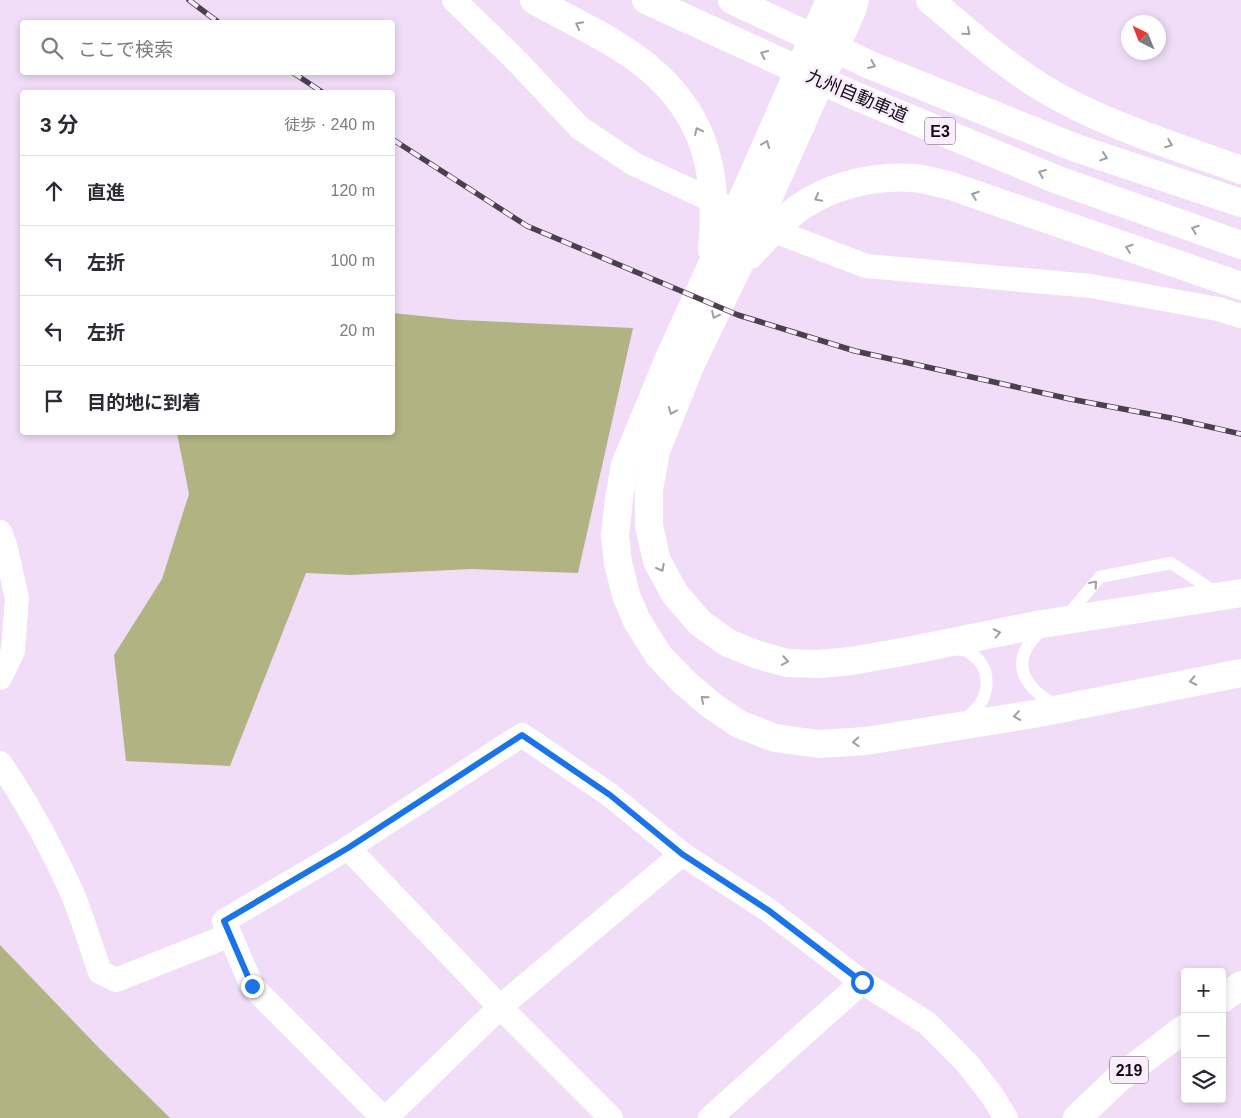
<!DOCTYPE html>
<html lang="ja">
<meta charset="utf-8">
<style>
body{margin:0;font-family:Helvetica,"Noto Sans JP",sans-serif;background:#f7f7f7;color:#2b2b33}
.controls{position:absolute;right:15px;bottom:15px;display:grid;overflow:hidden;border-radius:5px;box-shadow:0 2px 8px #0003}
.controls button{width:45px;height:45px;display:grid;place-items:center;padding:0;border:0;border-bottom:1px solid #e1e1e2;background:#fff;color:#2b2b33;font:25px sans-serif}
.compass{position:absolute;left:1121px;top:15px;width:45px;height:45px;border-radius:50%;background:#fff;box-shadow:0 2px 8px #0003;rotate:317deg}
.stop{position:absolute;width:15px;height:15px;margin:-11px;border:4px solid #1a73e8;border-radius:50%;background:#fff}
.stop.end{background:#1a73e8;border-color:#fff;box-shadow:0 1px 5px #0008}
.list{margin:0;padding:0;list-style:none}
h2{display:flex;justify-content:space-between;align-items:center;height:65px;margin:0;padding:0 20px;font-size:21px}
h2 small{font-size:16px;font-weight:400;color:#7c7c81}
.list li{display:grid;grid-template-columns:32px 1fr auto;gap:15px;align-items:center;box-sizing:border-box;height:70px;padding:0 20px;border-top:1px solid #e1e1e2}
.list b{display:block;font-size:19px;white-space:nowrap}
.list em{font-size:16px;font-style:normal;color:#7c7c81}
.icon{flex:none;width:28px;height:28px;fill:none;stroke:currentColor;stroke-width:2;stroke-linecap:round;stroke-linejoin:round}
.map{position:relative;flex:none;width:1241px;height:1118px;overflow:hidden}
.search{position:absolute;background:#fff;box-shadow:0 2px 8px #0003;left:20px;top:20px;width:375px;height:55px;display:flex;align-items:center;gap:12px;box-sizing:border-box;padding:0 18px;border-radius:5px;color:#7c7c81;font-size:19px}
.panel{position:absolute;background:#fff;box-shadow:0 2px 8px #0003;left:20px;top:90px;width:375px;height:345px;border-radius:5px}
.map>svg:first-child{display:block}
.forest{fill:#b1b482}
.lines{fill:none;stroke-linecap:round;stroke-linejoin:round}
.lane{stroke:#fff;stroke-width:12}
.street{stroke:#fff;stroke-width:24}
.highway{stroke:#fff;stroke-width:28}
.rail-casing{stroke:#4b414e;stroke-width:5.5}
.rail{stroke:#faeefd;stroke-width:4;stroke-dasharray:11;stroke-linecap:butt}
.oneway{stroke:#a09ea1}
.route{stroke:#1a73e8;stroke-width:6}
.labels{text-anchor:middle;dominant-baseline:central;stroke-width:5;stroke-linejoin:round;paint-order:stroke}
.shield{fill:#faeefd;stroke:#58505a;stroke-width:1}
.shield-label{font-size:16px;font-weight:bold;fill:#120c14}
.street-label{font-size:18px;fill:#120c14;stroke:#faeefd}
</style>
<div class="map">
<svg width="1241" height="1118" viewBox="0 0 1241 1118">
<rect width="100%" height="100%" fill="#f1ddf7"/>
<g class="forest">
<polygon points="393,313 460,320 633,328 578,573 471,569 351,575 306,573 230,766 126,761 114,655 162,579 189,494 177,433 392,432"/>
<polygon points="0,945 100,1049 170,1118 0,1118"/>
</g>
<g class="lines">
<g class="lane">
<polyline points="1066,617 1100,577 1171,563 1217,593"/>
<path d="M 1044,627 C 1038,634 1030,641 1026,649 C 1013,674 1036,697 1059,705"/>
<path d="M 955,649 C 960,650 966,650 970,653 C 990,665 991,690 978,707 C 974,712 968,716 964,721"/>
</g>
<g class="street">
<polyline points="454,0 512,56 580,128 634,164 728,208"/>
<polyline points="758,222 785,235 866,266 1091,286 1218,309 1241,316"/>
<polyline points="0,532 5,545 17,598 13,651 0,678"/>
<path d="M 0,763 C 27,802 50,845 70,888 C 82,915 90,944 100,972 L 116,980 L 230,935"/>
<polyline points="348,848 500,1007 611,1118"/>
<polyline points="383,1118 252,986 224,921 348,848 522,735 610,795 682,854 768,910 862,982 927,1023 966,1062 991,1094 1006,1118"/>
<polyline points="386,1118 500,1007 682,854"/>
<polyline points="710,1118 862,982"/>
</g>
<g class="highway">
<path d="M 534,0 C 562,16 591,29 618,46 C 698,95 721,159 712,250"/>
<polyline points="646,0 853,95 1058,180 1241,245"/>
<polyline points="732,0 870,65 1076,148 1241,203"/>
<polyline points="830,0 749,184 670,356 625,465 619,499 615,535 618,563 626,595 637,621 659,656 684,682 711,705 739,724 775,738 819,744 866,741 1034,714 1241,673"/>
<polyline points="855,0 852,10 736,271 690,366 656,451 649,490 649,526 657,561 675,594 700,623 728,643 758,655 787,663 819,664 851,661 908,651 1042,624 1241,593"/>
<path d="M 930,0 C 966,31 1001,62 1041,87 C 1101,124 1175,146 1241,170"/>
<path d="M 750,255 C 763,241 776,226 791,214 C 824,187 871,175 913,178 C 926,179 939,183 951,186 L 1241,286"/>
<polyline points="1222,999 1241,985"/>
<polyline points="1077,1118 1117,1080 1185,1028"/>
</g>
<defs>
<g id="rail">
<polyline points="189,0 218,22"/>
<polyline points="292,72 322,92"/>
<polyline points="392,139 527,226 738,315 855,351 1070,399 1171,418 1241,434"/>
</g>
</defs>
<use href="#rail" class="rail-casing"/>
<use href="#rail" class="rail"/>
</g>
<defs><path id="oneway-chevron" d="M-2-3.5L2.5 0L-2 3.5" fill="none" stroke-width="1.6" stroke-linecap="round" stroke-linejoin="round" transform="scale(1.25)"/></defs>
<g class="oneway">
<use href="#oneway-chevron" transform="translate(579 25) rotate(-152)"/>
<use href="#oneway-chevron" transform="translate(967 32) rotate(41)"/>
<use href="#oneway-chevron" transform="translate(764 54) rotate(-155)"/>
<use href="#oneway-chevron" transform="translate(872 65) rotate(23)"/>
<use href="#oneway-chevron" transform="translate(698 131) rotate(-115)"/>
<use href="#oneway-chevron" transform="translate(766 144) rotate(-67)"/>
<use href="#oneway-chevron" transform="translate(1169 144) rotate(21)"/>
<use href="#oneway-chevron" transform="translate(1104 157) rotate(18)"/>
<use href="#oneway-chevron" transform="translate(1042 173) rotate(-157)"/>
<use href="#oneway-chevron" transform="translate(975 195) rotate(-160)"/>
<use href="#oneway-chevron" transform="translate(818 198) rotate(152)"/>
<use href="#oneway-chevron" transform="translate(1195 229) rotate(-160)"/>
<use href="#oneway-chevron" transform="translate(1129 248) rotate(-161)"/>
<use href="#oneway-chevron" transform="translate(715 315) rotate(116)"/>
<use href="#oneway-chevron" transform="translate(672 411) rotate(112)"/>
<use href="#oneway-chevron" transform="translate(661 568) rotate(62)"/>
<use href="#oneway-chevron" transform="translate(1094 584) rotate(-49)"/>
<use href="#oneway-chevron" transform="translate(997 633) rotate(-12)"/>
<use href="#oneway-chevron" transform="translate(785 661) rotate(10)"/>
<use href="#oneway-chevron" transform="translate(1193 681) rotate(168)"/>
<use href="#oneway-chevron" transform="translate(704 699) rotate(-140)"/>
<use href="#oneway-chevron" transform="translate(1017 716) rotate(171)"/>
<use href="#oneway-chevron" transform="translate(856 742) rotate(177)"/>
</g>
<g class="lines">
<polyline class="route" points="252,986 224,921 348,848 522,735 610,795 682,854 768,910 862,982"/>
</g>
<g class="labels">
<g class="shield">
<rect x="925" y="117.5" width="30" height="27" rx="4"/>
<rect x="1110" y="1056.5" width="38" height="27" rx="4"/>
</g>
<g class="shield-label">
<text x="940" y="131">E3</text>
<text x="1129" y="1070">219</text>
</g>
<g class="street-label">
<text transform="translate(857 96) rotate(23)">九州自動車道</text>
</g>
</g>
</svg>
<div class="controls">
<button>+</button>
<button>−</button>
<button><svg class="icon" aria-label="layers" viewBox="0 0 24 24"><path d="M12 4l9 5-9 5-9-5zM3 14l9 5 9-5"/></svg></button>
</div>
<svg class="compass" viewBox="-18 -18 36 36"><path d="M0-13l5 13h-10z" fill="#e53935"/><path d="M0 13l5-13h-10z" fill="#7c7c81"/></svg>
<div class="stop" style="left:862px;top:982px"></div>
<div class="stop end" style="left:252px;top:986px"></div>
<div class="search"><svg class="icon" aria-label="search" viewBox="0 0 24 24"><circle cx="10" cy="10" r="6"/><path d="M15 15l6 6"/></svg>ここで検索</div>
<section class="panel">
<h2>3 分<small>徒歩 · 240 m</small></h2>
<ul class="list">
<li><svg class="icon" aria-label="ahead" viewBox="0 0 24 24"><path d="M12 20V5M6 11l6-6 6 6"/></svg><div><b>直進</b></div><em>120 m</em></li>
<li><svg class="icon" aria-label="left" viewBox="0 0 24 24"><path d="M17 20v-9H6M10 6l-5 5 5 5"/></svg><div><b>左折</b></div><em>100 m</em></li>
<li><svg class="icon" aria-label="left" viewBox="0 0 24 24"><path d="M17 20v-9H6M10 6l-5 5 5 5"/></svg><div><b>左折</b></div><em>20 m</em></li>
<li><svg class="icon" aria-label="arrive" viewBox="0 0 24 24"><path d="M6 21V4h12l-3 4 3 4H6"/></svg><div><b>目的地に到着</b></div></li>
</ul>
</section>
</div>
